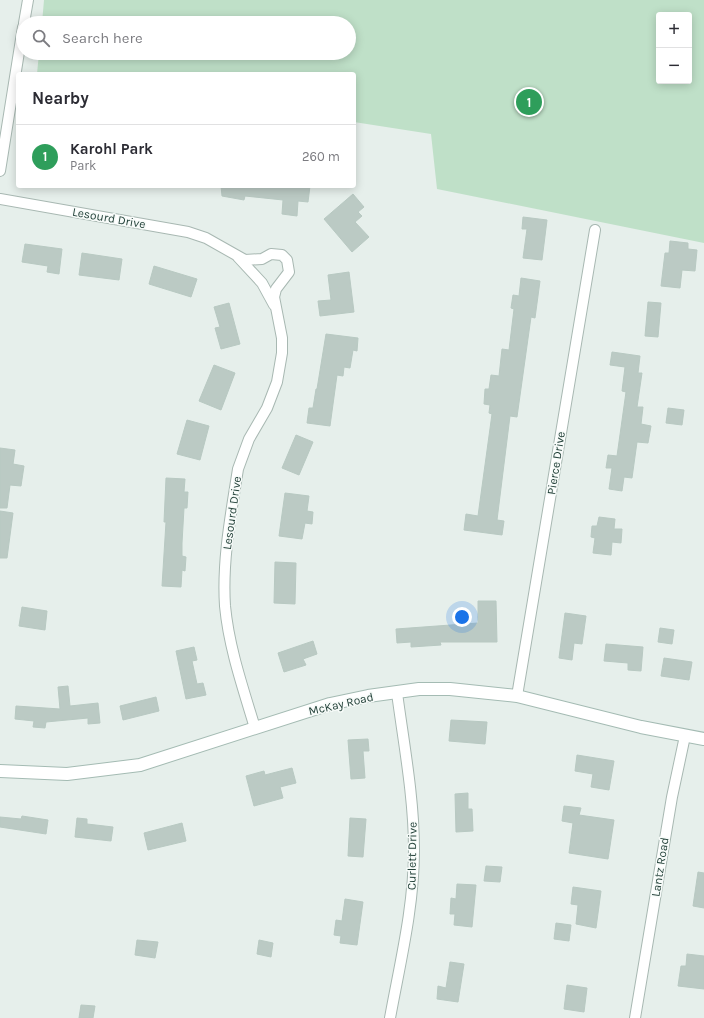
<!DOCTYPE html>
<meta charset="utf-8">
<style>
body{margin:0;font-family:Karla,sans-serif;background:#f2f2f3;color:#2b2b33}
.controls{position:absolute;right:12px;top:12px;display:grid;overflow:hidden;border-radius:4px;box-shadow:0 2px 10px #0003}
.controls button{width:36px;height:36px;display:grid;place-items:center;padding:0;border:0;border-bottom:1px solid #e1e1e2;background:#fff;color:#2b2b33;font:20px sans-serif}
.you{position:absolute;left:462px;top:617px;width:14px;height:14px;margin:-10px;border:3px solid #fff;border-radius:50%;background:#1a73e8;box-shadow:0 0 0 6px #1a73e833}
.badge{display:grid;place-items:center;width:26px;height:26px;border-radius:50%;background:#111827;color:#fff;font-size:13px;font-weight:700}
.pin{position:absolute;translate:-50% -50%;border:2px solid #fff;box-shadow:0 1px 4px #0006}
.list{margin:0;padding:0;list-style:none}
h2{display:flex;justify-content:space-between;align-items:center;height:52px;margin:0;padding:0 16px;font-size:17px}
h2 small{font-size:13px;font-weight:400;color:#7c7c81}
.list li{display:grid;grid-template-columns:26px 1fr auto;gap:12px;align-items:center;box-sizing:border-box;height:64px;padding:0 16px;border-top:1px solid #e1e1e2}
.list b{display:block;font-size:15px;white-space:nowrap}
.list p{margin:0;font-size:13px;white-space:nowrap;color:#7c7c81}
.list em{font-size:13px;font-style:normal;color:#7c7c81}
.icon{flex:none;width:22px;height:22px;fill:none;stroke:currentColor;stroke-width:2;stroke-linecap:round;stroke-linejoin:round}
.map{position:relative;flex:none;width:704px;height:1018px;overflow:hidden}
.search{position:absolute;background:#fff;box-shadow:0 2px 10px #0003;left:16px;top:16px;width:340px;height:44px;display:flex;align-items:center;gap:10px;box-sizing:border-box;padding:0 14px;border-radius:22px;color:#7c7c81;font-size:15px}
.panel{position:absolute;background:#fff;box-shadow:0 2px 10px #0003;left:16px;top:72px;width:340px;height:116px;border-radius:4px}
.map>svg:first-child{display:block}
.green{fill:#bfe0c8;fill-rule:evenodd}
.building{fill:#bbcac4;stroke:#b8c9c2}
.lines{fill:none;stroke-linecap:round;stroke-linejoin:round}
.street-casing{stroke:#a8b8b2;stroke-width:12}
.secondary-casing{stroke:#a4bbb3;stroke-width:14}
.street{stroke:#fff;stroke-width:10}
.secondary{stroke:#fff;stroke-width:12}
.labels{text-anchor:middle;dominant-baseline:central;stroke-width:3;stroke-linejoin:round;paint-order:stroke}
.street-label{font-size:12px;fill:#24423a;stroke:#f7fbf9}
</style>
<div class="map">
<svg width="704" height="1018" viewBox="0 0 704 1018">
<rect width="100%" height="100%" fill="#e6efeb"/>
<path class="green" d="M 44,0 L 704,0 L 704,243 L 437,189 L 431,134 L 354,122 L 354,74 L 37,74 L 39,53 L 349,53 L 349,23 L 42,23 ZM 659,15 L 689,15 L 689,81 L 659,81 Z"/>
<g class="building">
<polygon points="221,186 310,186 308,202 298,201 297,216 282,214 283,200 245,196 244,200 222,196"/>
<polygon points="353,194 364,207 358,212 362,216 355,222 369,237 352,252 324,219"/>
<polygon points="523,217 547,220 542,260 523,258 527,229 522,229"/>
<polygon points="670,241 688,243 688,249 697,250 695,271 682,270 680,288 661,286 665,253 669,253"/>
<polygon points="25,244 62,249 59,274 47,272 48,266 22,262"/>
<polygon points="82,253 122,259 119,280 79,275"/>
<polygon points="154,266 197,279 191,297 149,284"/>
<polygon points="349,272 354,312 320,316 318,301 331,300 328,275"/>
<polygon points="521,278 540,281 535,318 531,317 517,417 510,416 497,520 504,521 502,535 464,530 466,514 478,516 492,414 489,413 490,405 484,404 485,389 489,389 491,375 499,376 502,349 509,350 514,309 511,308 513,295 519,296"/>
<polygon points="648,302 661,303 658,337 645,336"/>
<polygon points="229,303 240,344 221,349 215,328 220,327 214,307"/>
<polygon points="326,334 358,338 357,351 353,350 350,368 344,367 343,376 337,375 330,426 307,423 309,408 313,408 316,389 317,389"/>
<polygon points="612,352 640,356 638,373 642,373 637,407 643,407 641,424 651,426 648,443 637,442 632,478 624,477 622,491 609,489 612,468 606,468 608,455 617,456 626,392 622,391 625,367 610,365"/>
<polygon points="214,365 235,373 221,410 199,401"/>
<polygon points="668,408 684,410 682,425 666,423"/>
<polygon points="187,420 209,426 200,460 177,454"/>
<polygon points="296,435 313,442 299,475 282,468"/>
<polygon points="0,448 15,450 13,464 24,466 21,486 10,485 7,508 0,508"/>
<polygon points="166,478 185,479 184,492 188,492 187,508 184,508 182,543 182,556 186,557 185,571 182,570 181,587 162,586 166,522 164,522"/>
<polygon points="285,493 309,496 307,511 313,512 312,524 305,523 302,539 279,536"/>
<polygon points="0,511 13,513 7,558 0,558"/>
<polygon points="599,517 615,519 614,529 622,529 621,543 612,542 611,555 593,553 595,538 591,537 592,526 597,526"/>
<polygon points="275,562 296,563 295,604 274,603"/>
<polygon points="478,601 496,601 497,642 440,642 441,645 411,647 411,642 397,643 396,629 478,623"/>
<polygon points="22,607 47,611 45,630 19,626"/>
<polygon points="565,613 586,616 582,644 574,643 572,660 559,658"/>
<polygon points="660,628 674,630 672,644 658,642"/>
<polygon points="313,641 317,654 303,659 306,665 284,672 278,653"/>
<polygon points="606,644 643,647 641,671 628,670 628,663 604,661"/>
<polygon points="194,647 197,660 192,661 197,684 203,683 206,695 186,699 176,651"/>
<polygon points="664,658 692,662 689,680 661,676"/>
<polygon points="68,686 70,706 98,703 100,723 88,724 88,718 46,722 45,728 33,727 34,721 15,719 16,706 60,709 58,687"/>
<polygon points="156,697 159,711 123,720 120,706"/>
<polygon points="451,720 487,722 485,744 449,741"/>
<polygon points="368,739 369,751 363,751 365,778 351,779 348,740"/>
<polygon points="577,755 614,761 609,790 591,787 593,774 575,771"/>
<polygon points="292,768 296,783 280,787 283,798 254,806 246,776 264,771 265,775"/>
<polygon points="468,793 468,809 472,809 473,831 456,832 455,794"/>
<polygon points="564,806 581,808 579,815 614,820 608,859 569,853 573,823 562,821"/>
<polygon points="22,816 48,820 46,834 0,827 0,817 21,819"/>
<polygon points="77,818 87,819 87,824 113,827 111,841 75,837"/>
<polygon points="350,818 366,819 363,857 348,856"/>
<polygon points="182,823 186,841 148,850 144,833"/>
<polygon points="486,866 502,867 500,882 484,881"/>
<polygon points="698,872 704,873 704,908 693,906"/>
<polygon points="457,884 476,885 472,927 454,925 455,914 450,914 451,898 456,899"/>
<polygon points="573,887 601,891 596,928 576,924 578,905 571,904"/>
<polygon points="345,899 363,902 357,945 340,943 341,936 334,935 336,920 342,921"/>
<polygon points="556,923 571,925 569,941 554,939"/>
<polygon points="137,940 158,942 155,958 135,955"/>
<polygon points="259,940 273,943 271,957 257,954"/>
<polygon points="687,954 704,956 704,989 678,986 681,966 686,966"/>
<polygon points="450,962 464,964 458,1002 437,999 438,986 446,988"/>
<polygon points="567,985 587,988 584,1012 564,1009"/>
<polygon points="81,1005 95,1006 93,1018 79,1018"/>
</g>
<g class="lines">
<defs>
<g id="street">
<polyline points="24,23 28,0"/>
<polyline points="0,171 23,27"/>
<path d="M 0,199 L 188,232 L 206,238 L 245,260 L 262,259 L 271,254 L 282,255 L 287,260 L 289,272 L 276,289 L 274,297 L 282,338 L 282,353 L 277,382 L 267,408 L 249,439 L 238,469 C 231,514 222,560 225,606 C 229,648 243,688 255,728"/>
<polyline points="238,257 262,283 274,305"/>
<polyline points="517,696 595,230"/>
<path d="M 390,1018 C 400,963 414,907 414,850 C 414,798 404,745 397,693"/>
<polyline points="635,1018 672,797 685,736"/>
</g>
<polyline id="secondary" points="0,771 67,774 140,765 330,704 368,696 419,689 450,689 517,696 641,727 704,739"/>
</defs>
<use href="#street" class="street-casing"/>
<use href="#secondary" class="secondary-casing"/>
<use href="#street" class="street"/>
<use href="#secondary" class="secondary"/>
</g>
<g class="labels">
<g class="street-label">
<text transform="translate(109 218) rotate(10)">Lesourd Drive</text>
<text transform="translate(556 463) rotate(-81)">Pierce Drive</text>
<text transform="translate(232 513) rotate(-82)">Lesourd Drive</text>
<text transform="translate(341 704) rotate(-13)">McKay Road</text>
<text transform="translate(412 856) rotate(-89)">Curlett Drive</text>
<text transform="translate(660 867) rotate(-81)">Lantz Road</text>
</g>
</g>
</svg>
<div class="controls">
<button>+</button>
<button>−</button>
</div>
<div class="you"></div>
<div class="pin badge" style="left:529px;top:102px;background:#2e9e5b">1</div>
<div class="search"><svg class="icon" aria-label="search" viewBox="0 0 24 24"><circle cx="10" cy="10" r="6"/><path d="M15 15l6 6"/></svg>Search here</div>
<section class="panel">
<h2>Nearby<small></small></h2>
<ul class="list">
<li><span class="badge" style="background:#2e9e5b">1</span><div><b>Karohl Park</b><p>Park</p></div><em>260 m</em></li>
</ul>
</section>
</div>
